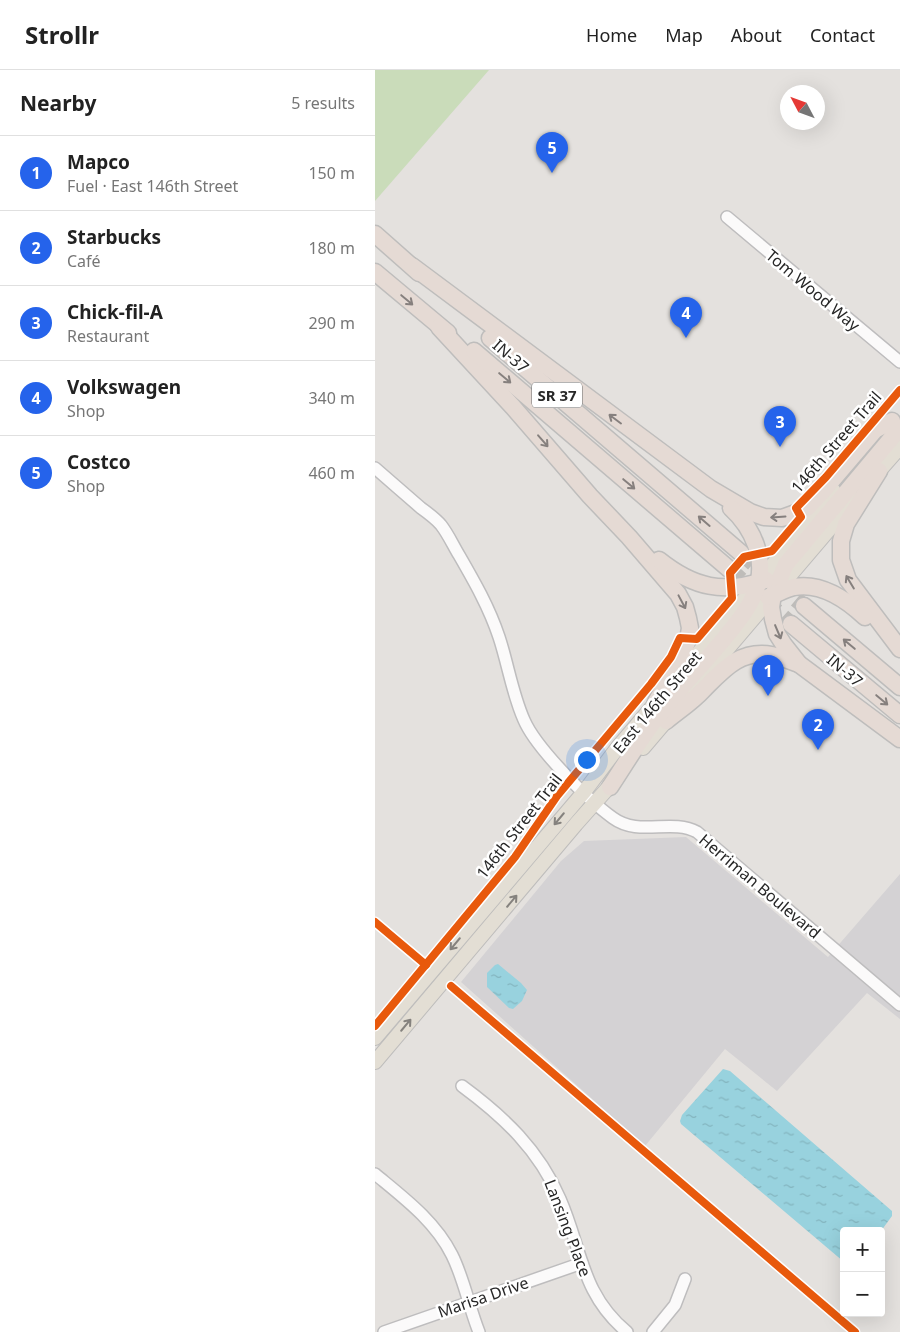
<!DOCTYPE html>
<meta charset="utf-8">
<style>
body{margin:0;font-family:"Noto Sans",sans-serif;background:#f6f6f6;color:#222}
.controls{position:absolute;right:15px;bottom:15px;display:grid;overflow:hidden;border-radius:5px;box-shadow:0 5px 20px #0002}
.controls button{width:45px;height:45px;display:grid;place-items:center;padding:0;border:0;border-bottom:1px solid #e0e0e0;background:#fff;color:#222;font:25px sans-serif}
.compass{position:absolute;left:405px;top:15px;width:45px;height:45px;border-radius:50%;background:#fff;box-shadow:0 5px 20px #0002;rotate:311deg}
.you{position:absolute;left:211px;top:689px;width:18px;height:18px;margin:-12px;border:4px solid #fff;border-radius:50%;background:#1a73e8;box-shadow:0 0 0 8px #1a73e833}
.badge{display:grid;place-items:center;width:32px;height:32px;border-radius:50%;background:#2563eb;color:#fff;font-size:16px;font-weight:700}
.pin{position:absolute;translate:-50% -41px;filter:drop-shadow(0 1px 2px #0008)}
.pin::after{content:'';position:absolute;top:26px;width:18px;height:15px;background:inherit;clip-path:polygon(0 0,100% 0,50% 100%)}
.list{margin:0;padding:0;list-style:none}
h2{display:flex;justify-content:space-between;align-items:center;height:65px;margin:0;padding:0 20px;font-size:21px}
h2 small{font-size:16px;font-weight:400;color:#767676}
.list li{display:grid;grid-template-columns:32px 1fr auto;gap:15px;align-items:center;box-sizing:border-box;height:75px;padding:0 20px;border-top:1px solid #e0e0e0}
.list b{display:block;font-size:19px;white-space:nowrap}
.list p{margin:0;font-size:16px;white-space:nowrap;color:#767676}
.list em{font-size:16px;font-style:normal;color:#767676}
.map{position:relative;flex:none;width:525px;height:1262px;overflow:hidden}
header{display:flex;align-items:center;gap:30px;box-sizing:border-box;height:70px;padding:0 25px;background:#fff;border-bottom:1px solid #e0e0e0}
header strong{font-size:24px}
nav{display:flex;gap:28px;margin-inline-start:auto;font-size:18px}
main{display:flex}
aside{flex:1;background:#fff}
.map>svg:first-child{display:block}
.industrial{fill:#d4d2d4}
.grass{fill:#cadcba}
.water{fill:url(#water-ripples)}
.lines{fill:none;stroke-linecap:round;stroke-linejoin:round}
.highway-tunnel{stroke:#bebcb9;stroke-width:16;stroke-dasharray:16 8;stroke-linecap:butt}
.minor-casing{stroke:#bebdbe;stroke-width:14}
.major-casing{stroke:#bebdbc;stroke-width:16}
.highway-casing{stroke:#bebdbc;stroke-width:19}
.minor{stroke:#fbfafa;stroke-width:11}
.major{stroke:#e3ded4;stroke-width:14}
.highway{stroke:#e5dad4;stroke-width:16}
.cycleway-casing{stroke:#fff;stroke-width:11}
.cycleway{stroke:#e8590c;stroke-width:8}
.oneway{stroke:#86807e}
.oneway2{stroke:#85827e}
.labels{text-anchor:middle;dominant-baseline:central;stroke-width:5;stroke-linejoin:round;paint-order:stroke}
.shield{fill:#fff;stroke:#686868;stroke-width:1}
.shield-label{font-size:15px;font-weight:bold;fill:#272727}
.street-label{font-size:16px;fill:#272727;stroke:#fff}
</style>
<header>
<strong>Strollr</strong>
<nav><a>Home</a><a>Map</a><a>About</a><a>Contact</a></nav>
</header>
<main>
<aside>
<h2>Nearby<small>5 results</small></h2>
<ul class="list">
<li><span class="badge">1</span><div><b>Mapco</b><p>Fuel · East 146th Street</p></div><em>150 m</em></li>
<li><span class="badge">2</span><div><b>Starbucks</b><p>Café</p></div><em>180 m</em></li>
<li><span class="badge">3</span><div><b>Chick-fil-A</b><p>Restaurant</p></div><em>290 m</em></li>
<li><span class="badge">4</span><div><b>Volkswagen</b><p>Shop</p></div><em>340 m</em></li>
<li><span class="badge">5</span><div><b>Costco</b><p>Shop</p></div><em>460 m</em></li>
</ul>
</aside>
<div class="map">
<svg width="525" height="1262" viewBox="0 0 525 1262">
<defs>
<pattern id="water-ripples" width="26" height="14" patternUnits="userSpaceOnUse" patternTransform="scale(1.25)"><rect width="26" height="14" fill="#98d2de"/><path d="M2 4q2-2 4 0t4 0M15 11q2-2 4 0t4 0" fill="none" stroke="#83b4be"/></pattern>
</defs>
<rect width="100%" height="100%" fill="#e4e1de"/>
<polygon class="industrial" points="311,767 453,887 525,804 525,949 492,923 402,1021 350,979 270,1076 86,912 186,791 209,771"/>
<polygon class="grass" points="0,0 114,0 0,131"/>
<g class="water">
<polygon points="123,894 146,913 152,920 147,931 138,939 134,938 112,917 112,903 120,895"/>
<polygon points="348,999 355,1001 517,1141 517,1146 506,1161 469,1161 469,1192 306,1054 305,1051 307,1045"/>
</g>
<g class="lines">
<g class="highway-tunnel">
<polyline points="366,483 429,536"/>
<polyline points="354,499 416,554"/>
</g>
<defs>
<g id="minor">
<polyline points="352,147 525,292"/>
<path d="M 0,398 C 15,411 31,425 46,438 C 53,443 61,449 66,455 C 73,464 78,475 84,485 C 99,511 114,537 124,567 C 133,594 137,623 149,650 C 161,678 213,730 238,748 C 264,767 296,748 322,762 L 525,935"/>
<path d="M 87,1016 C 129,1047 164,1080 185,1129 C 207,1179 206,1224 252,1262"/>
<path d="M 0,1104 C 29,1128 60,1151 77,1185 C 89,1209 94,1237 104,1262"/>
<polyline points="9,1262 207,1193"/>
<polyline points="278,1262 300,1235 310,1209"/>
</g>
<g id="major">
<polyline points="497,409 525,377"/>
<polyline points="268,678 480,429"/>
<polyline points="0,968 209,722 243,677 383,513 458,420"/>
<polyline points="0,992 201,754 241,709"/>
</g>
<g id="highway">
<polyline points="0,164 44,203"/>
<polyline points="37,196 336,419 375,442 389,447 407,448 418,444 432,438 448,421 500,360 517,351"/>
<polyline points="0,202 73,263"/>
<polyline points="64,257 138,337 215,426 254,467 303,524 310,537 313,548 315,558 313,570 305,590 281,632"/>
<polyline points="115,268 366,483"/>
<polyline points="99,281 354,499"/>
<polyline points="525,358 411,494 398,525 396,537 398,549 402,564 409,575 424,594 525,669"/>
<polyline points="504,401 471,454 466,471 466,490 473,510 525,579"/>
<path d="M 284,490 C 319,518 348,524 391,510"/>
<path d="M 393,527 C 402,524 410,519 419,517 C 447,512 472,530 490,547"/>
<polyline points="429,536 525,617"/>
<polyline points="416,554 525,645"/>
<path d="M 291,651 C 303,641 317,632 328,620 C 348,600 365,579 397,585 C 406,587 415,591 424,594"/>
<path d="M 235,717 C 251,693 266,667 284,645 C 304,619 327,595 348,570 C 361,554 374,539 381,520 C 393,490 377,457 356,438"/>
</g>
</defs>
<use href="#minor" class="minor-casing"/>
<use href="#major" class="major-casing"/>
<use href="#highway" class="highway-casing"/>
<use href="#minor" class="minor"/>
<use href="#major" class="major"/>
<use href="#highway" class="highway"/>
<defs>
<g id="cycleway">
<polyline points="0,852 51,895"/>
<polyline points="76,916 480,1262"/>
<polyline points="0,956 140,787 182,726 276,614 296,587 305,568 322,569 357,528 355,503 369,487 397,481 426,447 421,438 451,407 525,320"/>
</g>
</defs>
<use href="#cycleway" class="cycleway-casing"/>
<use href="#cycleway" class="cycleway"/>
</g>
<defs><path id="oneway-shaft" d="M-6 0H5M1.5-3L5.5 0L1.5 3" fill="none" stroke-width="1.6" stroke-linecap="round" stroke-linejoin="round" transform="scale(1.25)"/></defs>
<g class="oneway">
<use href="#oneway-shaft" transform="translate(32 230) rotate(40)"/>
<use href="#oneway-shaft" transform="translate(130 308) rotate(40)"/>
<use href="#oneway-shaft" transform="translate(240 349) rotate(-143)"/>
<use href="#oneway-shaft" transform="translate(168 371) rotate(49)"/>
<use href="#oneway-shaft" transform="translate(254 414) rotate(40)"/>
<use href="#oneway-shaft" transform="translate(403 447) rotate(176)"/>
<use href="#oneway-shaft" transform="translate(329 451) rotate(-139)"/>
<use href="#oneway-shaft" transform="translate(475 512) rotate(-121)"/>
<use href="#oneway-shaft" transform="translate(307 532) rotate(62)"/>
<use href="#oneway-shaft" transform="translate(403 562) rotate(67)"/>
<use href="#oneway-shaft" transform="translate(474 574) rotate(-140)"/>
<use href="#oneway-shaft" transform="translate(507 630) rotate(40)"/>
</g>
<g class="oneway2">
<use href="#oneway-shaft" transform="translate(184 749) rotate(130)"/>
<use href="#oneway-shaft" transform="translate(137 831) rotate(-50)"/>
<use href="#oneway-shaft" transform="translate(80 874) rotate(130)"/>
<use href="#oneway-shaft" transform="translate(31 955) rotate(-50)"/>
</g>
<g class="labels">
<rect class="shield" x="157" y="312.5" width="50" height="25" rx="4"/>
<g class="shield-label">
<text x="182" y="325">SR 37</text>
</g>
<g class="street-label">
<text transform="translate(438 220) rotate(40)">Tom Wood Way</text>
<text transform="translate(136 286) rotate(41)">IN-37</text>
<text transform="translate(461 372) rotate(-49)">146th Street Trail</text>
<text transform="translate(470 600) rotate(40)">IN-37</text>
<text transform="translate(282 632) rotate(-50)">East 146th Street</text>
<text transform="translate(144 756) rotate(-52)">146th Street Trail</text>
<text transform="translate(385 816) rotate(40)">Herriman Boulevard</text>
<text transform="translate(193 1158) rotate(69)">Lansing Place</text>
<text transform="translate(108 1227) rotate(-19)">Marisa Drive</text>
</g>
</g>
</svg>
<div class="controls">
<button>+</button>
<button>−</button>
</div>
<svg class="compass" viewBox="-18 -18 36 36"><path d="M0-13l5 13h-10z" fill="#e53935"/><path d="M0 13l5-13h-10z" fill="#767676"/></svg>
<div class="you"></div>
<div class="pin badge" style="left:393px;top:626px">1</div>
<div class="pin badge" style="left:443px;top:680px">2</div>
<div class="pin badge" style="left:405px;top:377px">3</div>
<div class="pin badge" style="left:311px;top:268px">4</div>
<div class="pin badge" style="left:177px;top:103px">5</div>
</div>
</main>
